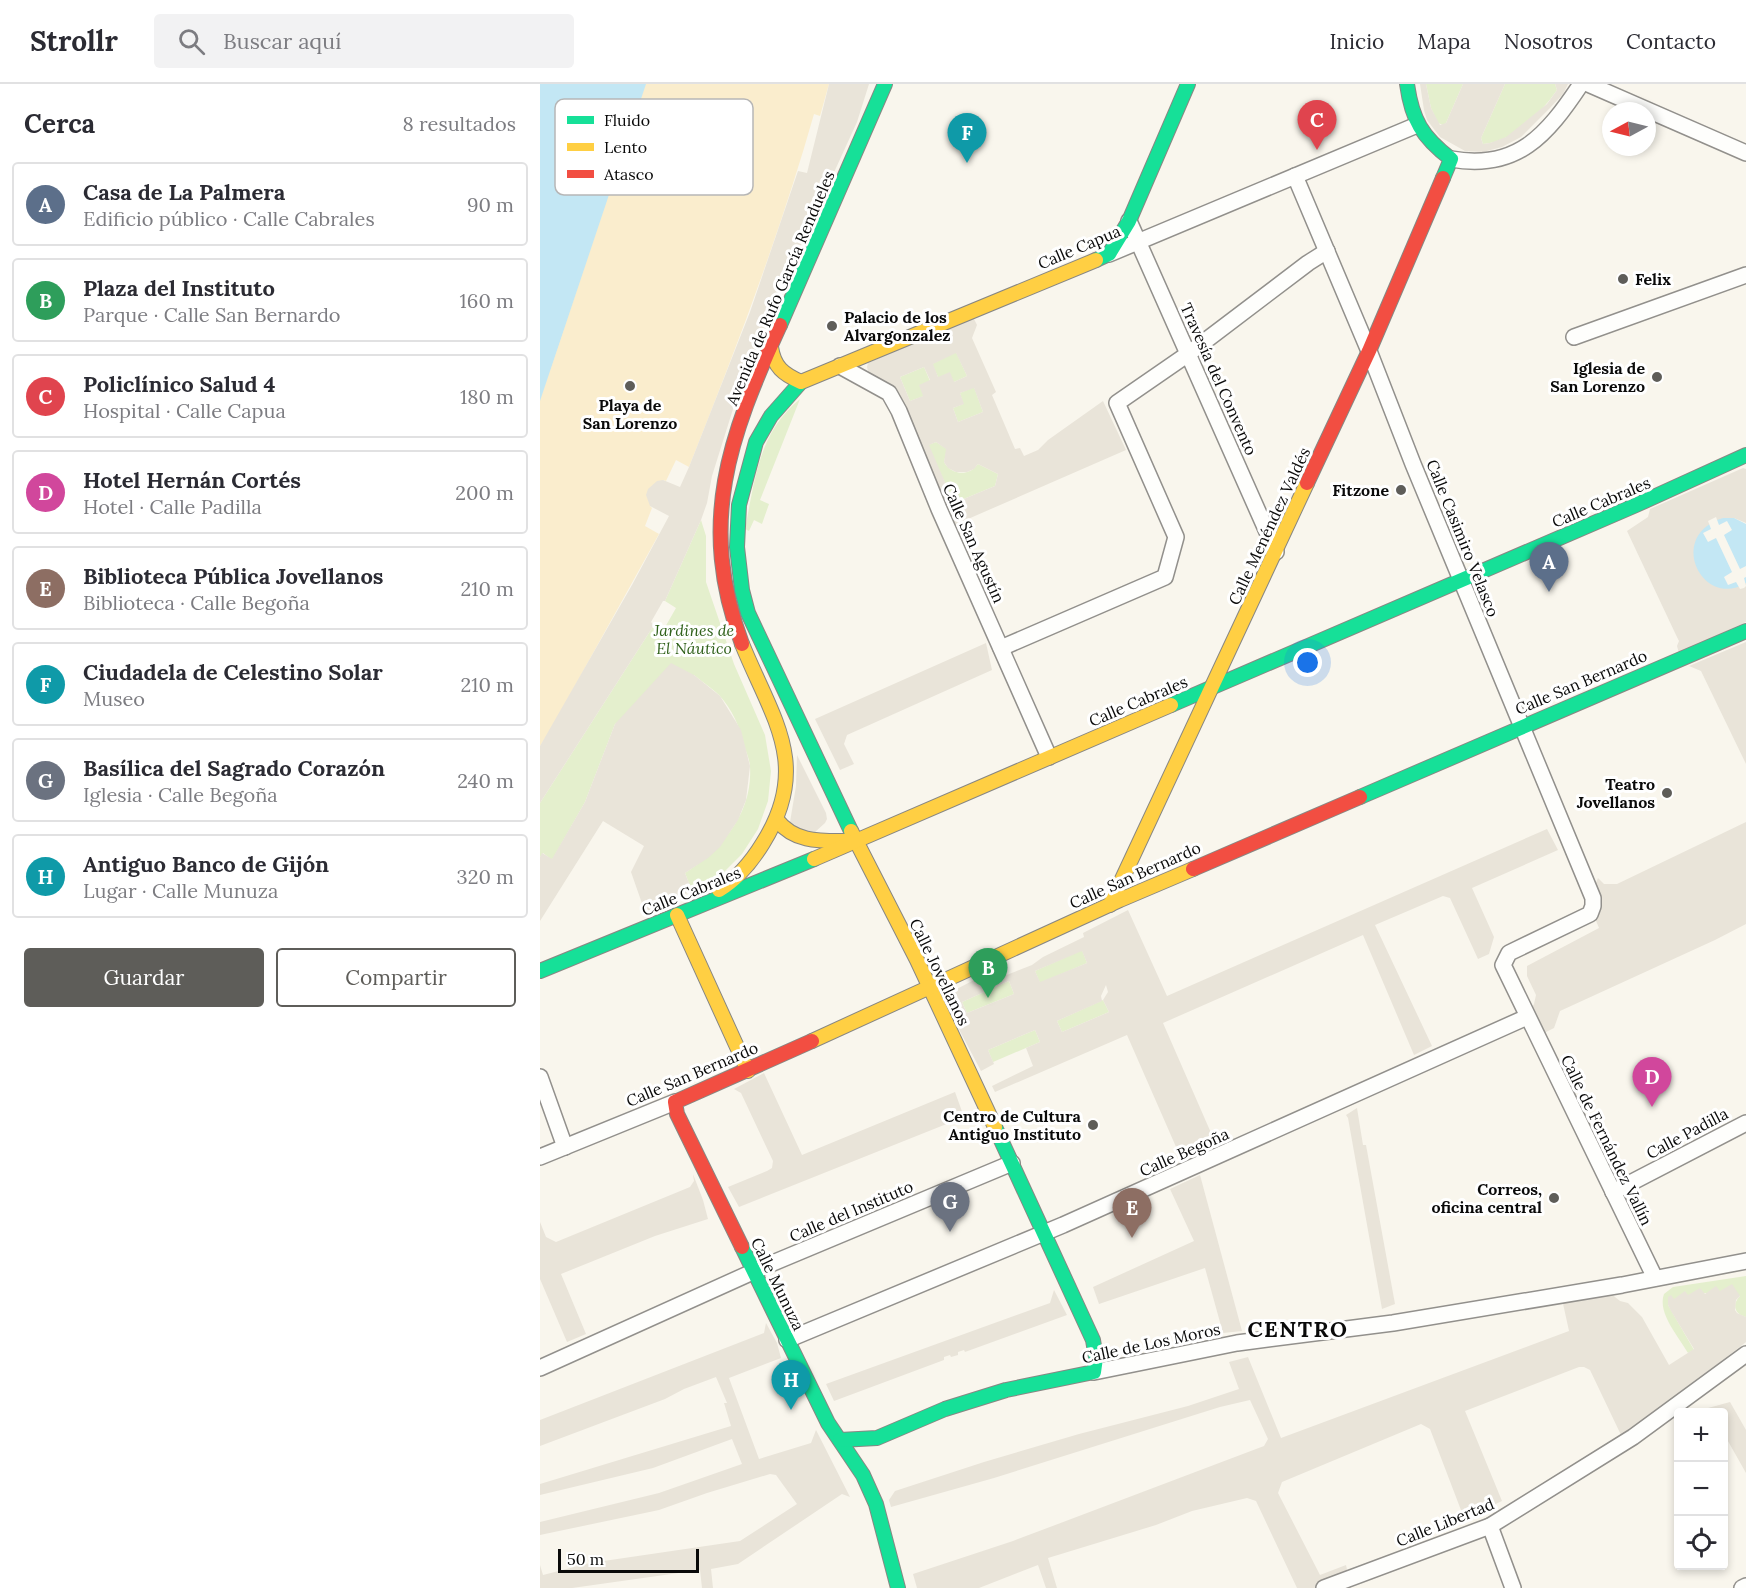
<!DOCTYPE html>
<html lang="es">
<meta charset="utf-8">
<style>
body{margin:0;font-family:Lora,serif;background:#f2f2f3;color:#2b2b33}
.controls{position:absolute;right:18px;bottom:18px;display:grid;overflow:hidden;border-radius:6px;box-shadow:0 3px 9px #0003}
.controls button{width:54px;height:54px;display:grid;place-items:center;padding:0;border:0;border-bottom:2px solid #e1e1e2;background:#fff;color:#2b2b33;font:30px sans-serif}
.compass{position:absolute;left:1062px;top:18px;width:54px;height:54px;border-radius:50%;background:#fff;box-shadow:0 3px 9px #0003;rotate:263deg}
.scale{position:absolute;left:18px;bottom:15px;width:141px;box-sizing:border-box;padding-left:6px;border:3px solid #0a0a0a;border-top:0;font-size:16px;line-height:21px;white-space:nowrap;color:#0a0a0a;-webkit-text-stroke:4px #fff;paint-order:stroke}
.you{position:absolute;left:768px;top:579px;width:21px;height:21px;margin:-15px;border:4px solid #fff;border-radius:50%;background:#1a73e8;box-shadow:0 0 0 9px #1a73e833}
.badge{display:grid;place-items:center;width:39px;height:39px;border-radius:50%;background:#5e5d59;color:#fff;font-size:20px;font-weight:700}
.pin{position:absolute;translate:-50% -50px;filter:drop-shadow(0 2px 3px #0008)}
.pin::after{content:'';position:absolute;top:32px;width:21px;height:18px;background:inherit;clip-path:polygon(0 0,100% 0,50% 100%)}
.list{margin:0;padding:0;list-style:none}
h2{display:flex;justify-content:space-between;align-items:center;height:78px;margin:0;padding:0 24px;font-size:26px}
h2 small{font-size:20px;font-weight:400;color:#7c7c81}
.list li{display:grid;grid-template-columns:39px 1fr auto;gap:18px;align-items:center;box-sizing:border-box;height:84px;margin:0 12px 12px;padding:0 12px;border:2px solid #e1e1e2;border-radius:6px}
.list b{display:block;font-size:22px;white-space:nowrap}
.list p{margin:0;font-size:20px;white-space:nowrap;color:#7c7c81}
.list em{font-size:20px;font-style:normal;color:#7c7c81}
.actions{display:flex;gap:12px;padding:18px 24px}
.actions a{flex:1;padding:14px 0;border:2px solid #5e5d59;border-radius:6px;text-align:center;font-size:21px;color:#5e5d59}
.actions .main{background:#5e5d59;color:#fff}
.icon{flex:none;width:33px;height:33px;fill:none;stroke:currentColor;stroke-width:2;stroke-linecap:round;stroke-linejoin:round}
.map{position:relative;flex:none;width:1206px;height:1504px;overflow:hidden}
header{display:flex;align-items:center;gap:36px;box-sizing:border-box;height:84px;padding:0 30px;background:#fff;border-bottom:2px solid #e1e1e2}
header strong{font-size:28px}
nav{display:flex;gap:33px;margin-inline-start:auto;font-size:21px}
.search{width:420px;height:54px;background:#f2f2f3;display:flex;align-items:center;gap:15px;box-sizing:border-box;padding:0 21px;border-radius:6px;color:#7c7c81;font-size:22px}
main{display:flex}
aside{flex:1;background:#fff}
.map>svg:first-child{display:block}
.green{fill:#e4efcd}
.sand{fill:#faedcd}
.plaza{fill:#e9e4d9;fill-rule:evenodd}
.water{fill:#c3e7f4}
.pier{fill:#f9f6ed}
.lines{fill:none;stroke-linecap:round;stroke-linejoin:round}
.street-casing{stroke:#92908c;stroke-width:18}
.fast-casing{stroke:#888783;stroke-width:16}
.slow-casing{stroke:#888783;stroke-width:16}
.jam-casing{stroke:#888783;stroke-width:16}
.street{stroke:#fefefc;stroke-width:15}
.fast{stroke:#16e098;stroke-width:14}
.slow{stroke:#ffcf43;stroke-width:14}
.jam{stroke:#f24e42;stroke-width:14}
.poi-dot{fill:#5e5d59;stroke:#fff;stroke-width:2}
.labels{text-anchor:middle;dominant-baseline:central;stroke-width:6;stroke-linejoin:round;paint-order:stroke}
.street-label{font-size:16px;fill:#0a0a0a;stroke:#fff}
.poi-label{font-size:16px;font-weight:bold;fill:#0a0a0a;stroke:#fff;text-anchor:end}
.park-label{font-size:16px;font-style:italic;fill:#30611b;stroke:#fff}
.district-label{font-size:22px;font-weight:bold;letter-spacing:1.5px;fill:#0a0a0a;stroke:#fff}
.key{fill:#fff;stroke:#b6b6b6;stroke-width:1.5}
.key-label{font-size:16px;fill:#0a0a0a}
</style>
<header>
<strong>Strollr</strong>
<div class="search"><svg class="icon" aria-label="search" viewBox="0 0 24 24"><circle cx="10" cy="10" r="6"/><path d="M15 15l6 6"/></svg>Buscar aquí</div>
<nav><a>Inicio</a><a>Mapa</a><a>Nosotros</a><a>Contacto</a></nav>
</header>
<main>
<aside>
<h2>Cerca<small>8 resultados</small></h2>
<ul class="list">
<li><span class="badge" style="background:#5c6f8a">A</span><div><b>Casa de La Palmera</b><p>Edificio público · Calle Cabrales</p></div><em>90 m</em></li>
<li><span class="badge" style="background:#2e9e5b">B</span><div><b>Plaza del Instituto</b><p>Parque · Calle San Bernardo</p></div><em>160 m</em></li>
<li><span class="badge" style="background:#e0444e">C</span><div><b>Policlínico Salud 4</b><p>Hospital · Calle Capua</p></div><em>180 m</em></li>
<li><span class="badge" style="background:#d1479c">D</span><div><b>Hotel Hernán Cortés</b><p>Hotel · Calle Padilla</p></div><em>200 m</em></li>
<li><span class="badge" style="background:#8d6e63">E</span><div><b>Biblioteca Pública Jovellanos</b><p>Biblioteca · Calle Begoña</p></div><em>210 m</em></li>
<li><span class="badge" style="background:#0f9aa8">F</span><div><b>Ciudadela de Celestino Solar</b><p>Museo</p></div><em>210 m</em></li>
<li><span class="badge" style="background:#6b7280">G</span><div><b>Basílica del Sagrado Corazón</b><p>Iglesia · Calle Begoña</p></div><em>240 m</em></li>
<li><span class="badge" style="background:#0f9aa8">H</span><div><b>Antiguo Banco de Gijón</b><p>Lugar · Calle Munuza</p></div><em>320 m</em></li>
</ul>
<div class="actions"><a class="main">Guardar</a><a>Compartir</a></div>
</aside>
<div class="map">
<svg width="1206" height="1504" viewBox="0 0 1206 1504">
<rect width="100%" height="100%" fill="#f9f6ed"/>
<g class="green">
<polygon points="886,0 923,0 906,39 903,41 898,39 891,24"/>
<path d="M 965,0 L 1015,0 L 1017,6 C 1001,29 973,58 943,60 L 941,54 Z"/>
<polygon points="416,268 427,292 414,298 398,293 392,280"/>
<polygon points="384,283 390,297 384,312 370,317 360,293"/>
<polygon points="434,303 443,328 418,338 413,324 423,320 420,309"/>
<path d="M 260,315 L 220,416 L 229,420 L 222,440 L 214,436 L 209,447 L 205,445 C 215,396 218,349 260,315 Z"/>
<path d="M 396,358 L 407,365 L 404,378 C 411,391 429,393 438,380 L 458,390 L 455,402 L 414,419 L 388,361 Z"/>
<path d="M 161,436 L 166,452 L 166,498 L 194,580 L 225,651 L 231,687 L 228,717 L 218,745 L 202,770 L 182,790 L 152,807 L 145,789 C 181,766 213,729 210,683 C 210,676 206,668 204,661 C 200,643 192,625 179,611 C 172,604 162,598 154,591 L 75,640 L 45,718 L 12,776 L 3,769 L 0,773 L 0,719 L 114,541 L 124,545 L 136,524 L 125,517 Z"/>
<polygon points="542,866 547,879 500,899 495,887"/>
<polygon points="469,897 474,910 427,929 422,918"/>
<polygon points="563,916 569,928 522,948 517,937"/>
<polygon points="495,946 500,958 453,978 448,966"/>
<path d="M 1206,1192 L 1206,1233 C 1194,1230 1192,1220 1200,1212 C 1172,1205 1154,1209 1128,1221 L 1154,1266 L 1148,1269 C 1139,1253 1117,1229 1124,1210 L 1133,1203 Z"/>
</g>
<path class="sand" d="M 19,0 L 289,0 L 280,32 L 274,30 C 240,150 195,267 149,383 L 136,376 L 126,397 L 123,396 L 110,422 L 112,424 L 105,442 L 119,450 L 11,645 L 0,662 L 0,65 Z"/>
<g class="plaza">
<polygon points="289,0 329,0 317,38 259,165 199,306 172,392 167,419 161,436 125,517 123,517 111,538 114,541 0,719 0,662 92,501 129,432 110,422 106,411 108,405 117,397 123,396 140,403 149,383 210,228 258,87 267,89"/>
<polygon points="880,0 886,0 891,24 900,41 906,39 923,0 965,0 941,54 943,60 950,59 966,53 1007,20 1017,6 1015,0 1028,0 1023,10 1010,24 981,53 962,63 943,68 925,67 900,53 887,36 884,26"/>
<path d="M 433,233 L 437,241 L 432,254 L 456,308 L 452,311 L 475,365 L 480,364 L 484,372 L 498,366 L 508,356 L 563,317 L 586,366 L 412,442 L 364,330 L 329,291 L 327,283 L 328,279 ZM 416,269 L 427,292 L 414,298 L 410,288 L 398,293 L 393,280 ZM 384,283 L 390,296 L 379,301 L 383,312 L 370,317 L 360,293 ZM 434,304 L 443,328 L 418,338 L 413,324 L 424,320 L 420,309 ZM 396,358 L 406,365 L 404,378 L 408,384 L 416,388 L 427,388 L 434,385 L 438,380 L 458,390 L 455,402 L 414,419 L 389,361 Z"/>
<polygon points="1203,384 1206,385 1206,439 1194,434 1206,499 1206,538 1139,569 1137,562 1139,557 1136,551 1087,447 1108,433 1110,425"/>
<polygon points="1206,558 1206,680 1161,587 1149,582"/>
<polygon points="446,559 452,586 307,651 304,660 314,680 300,686 275,635"/>
<polygon points="131,579 154,591 180,612 201,646 210,682 206,716 198,736 180,763 168,774 145,789 152,807 105,828 91,788 104,762 63,737 0,837 0,773 2,769 12,775 45,718 75,640"/>
<polygon points="257,671 286,729 287,735 285,739 275,748 249,744 256,702"/>
<polygon points="1206,738 1206,840 1175,856 1020,927 1014,944 996,953 987,933 994,920 996,911 987,892 987,882 1059,844 1054,832 1054,803 1058,794 1064,800 1077,800"/>
<path d="M 1007,745 L 1018,766 L 932,804 L 954,853 L 949,870 L 938,875 L 910,814 L 903,812 L 835,841 L 892,962 L 874,971 L 823,851 L 623,939 L 675,1058 L 640,1072 L 587,951 L 455,1008 L 452,1002 L 493,982 L 486,964 L 500,958 L 495,946 L 448,966 L 454,980 L 441,987 L 403,915 L 409,909 L 436,895 L 444,900 L 492,881 L 503,873 L 544,853 L 543,849 L 588,826 L 627,912 ZM 542,867 L 547,879 L 500,898 L 495,887 ZM 469,897 L 474,910 L 427,929 L 422,918 ZM 566,901 L 568,908 L 563,916 L 569,928 L 522,948 L 517,937 L 562,917 L 561,912 Z"/>
<polygon points="224,989 262,1071 415,1008 424,1033 199,1123 188,1103 227,1087 232,1084 233,1077 201,1009 194,1005"/>
<polygon points="817,1024 823,1061 826,1061 855,1220 842,1225 808,1034 806,1031"/>
<polygon points="153,1090 163,1116 168,1135 115,1152 21,1190 46,1250 27,1258 0,1195 0,1138 6,1153 16,1158 150,1103 154,1097"/>
<polygon points="660,1091 702,1247 683,1249 665,1184 559,1220 553,1203 654,1157 630,1105"/>
<polygon points="1192,1200 1200,1212 1196,1216 1195,1226 1197,1229 1206,1233 1206,1258 1146,1305 1081,1351 1050,1286 1044,1283 1039,1283 925,1327 962,1417 943,1426 924,1434 890,1345 881,1340 742,1398 738,1409 780,1491 806,1481 811,1504 757,1504 716,1417 707,1414 652,1427 616,1441 508,1474 517,1504 506,1504 498,1481 439,1504 377,1504 373,1490 473,1457 724,1362 728,1355 710,1316 680,1323 454,1394 351,1423 349,1416 355,1407 444,1378 539,1350 648,1322 699,1305 689,1278 708,1273 741,1354 1029,1247 1022,1215 1070,1209 1080,1217 1088,1219 1102,1233 1129,1281 1154,1265 1131,1227 1128,1221 1128,1213 1131,1211 1134,1215 1145,1207 1148,1211 1160,1204 1165,1210 1176,1202 1180,1207"/>
<polygon points="514,1206 527,1231 425,1268 424,1266 418,1268 418,1271 411,1273 410,1271 404,1273 404,1276 294,1317 286,1300 510,1219"/>
<polygon points="226,1239 237,1259 241,1274 189,1294 219,1375 271,1359 276,1346 310,1413 302,1410 198,1480 171,1485 173,1504 162,1504 160,1486 32,1504 0,1504 0,1481 3,1491 50,1479 200,1457 257,1420 236,1391 230,1390 167,1409 119,1426 0,1451 0,1438 119,1409 202,1380 192,1355 113,1384 0,1411 0,1400 191,1342 184,1319 187,1319 176,1293 144,1305 125,1315 0,1362 0,1336 224,1249"/>
<polygon points="1190,1318 1206,1346 1206,1389 1184,1350 1184,1328 1171,1328 1168,1324"/>
</g>
<g class="water">
<polygon points="0,0 106,0 0,317"/>
<path d="M 1183,434 L 1194,434 L 1206,440 L 1206,499 C 1163,526 1125,452 1183,434 Z"/>
</g>
<polygon class="pier" points="1176,433 1179,441 1187,437 1192,446 1184,451 1200,485 1206,482 1206,493 1204,494 1206,502 1204,504 1200,505 1196,498 1188,501 1184,493 1192,488 1176,454 1168,458 1163,449 1171,445 1168,437"/>
<g class="lines">
<defs>
<g id="street">
<polyline points="1048,0 1206,69"/>
<path d="M 911,75 C 977,87 1007,51 1041,0"/>
<polyline points="755,92 829,267 873,380 1053,814 1053,822 1050,830 969,869 963,881 1115,1194"/>
<polyline points="589,137 736,468"/>
<polyline points="569,170 877,41"/>
<polyline points="1034,253 1206,191"/>
<polyline points="300,282 349,309 359,327 399,425 509,673"/>
<polyline points="461,564 625,493 636,453 577,319 648,270 768,179 787,167"/>
<polyline points="0,993 25,1063"/>
<polyline points="0,1073 135,1018"/>
<polyline points="1073,1108 1206,1039"/>
<polyline points="247,1256 523,1141 987,933"/>
<polyline points="0,1284 228,1181 472,1079"/>
<polyline points="554,1288 697,1259 853,1239 1082,1201 1206,1177"/>
<polyline points="950,1442 973,1504"/>
<polyline points="784,1504 950,1442 1093,1353 1206,1270"/>
<polyline points="1202,1504 1206,1502"/>
</g>
<g id="fast">
<path d="M 867,0 C 872,36 882,53 911,75 L 903,94"/>
<polyline points="556,176 569,170 589,137 648,0"/>
<polyline points="240,241 345,0"/>
<polyline points="261,298 231,332 216,358 199,421 197,463 202,506 208,529 311,747"/>
<polyline points="631,621 1096,421 1206,371"/>
<polyline points="820,713 1206,547"/>
<polyline points="0,887 274,775"/>
<polyline points="202,1163 288,1339 323,1391 336,1420 358,1504"/>
<polyline points="300,1356 337,1354 405,1325 466,1306 554,1288 556,1274 553,1256 455,1043"/>
</g>
<g id="slow">
<path d="M 231,263 C 234,283 243,290 261,298 L 556,176"/>
<path d="M 237,736 C 255,759 281,757 308,757"/>
<polyline points="311,747 377,876 455,1043"/>
<polyline points="274,775 631,621"/>
<path d="M 179,806 C 197,795 212,777 223,759 C 272,681 232,634 202,560"/>
<polyline points="570,821 767,399"/>
<polyline points="137,831 208,987"/>
<polyline points="272,957 580,816 653,785"/>
</g>
<g id="jam">
<polyline points="767,399 829,267 903,94"/>
<path d="M 202,560 C 157,439 189,353 240,241"/>
<polyline points="653,785 820,713"/>
<polyline points="202,1163 137,1030 135,1018 272,957"/>
</g>
</defs>
<use href="#street" class="street-casing"/>
<use href="#fast" class="fast-casing"/>
<use href="#slow" class="slow-casing"/>
<use href="#jam" class="jam-casing"/>
<use href="#street" class="street"/>
<use href="#fast" class="fast"/>
<use href="#slow" class="slow"/>
<use href="#jam" class="jam"/>
</g>
<g class="poi-dot">
<circle cx="1083" cy="195" r="6"/>
<circle cx="292" cy="242" r="6"/>
<circle cx="1117" cy="293" r="6"/>
<circle cx="90" cy="302" r="6"/>
<circle cx="861" cy="406" r="6"/>
<circle cx="1127" cy="709" r="6"/>
<circle cx="553" cy="1041" r="6"/>
<circle cx="1014" cy="1114" r="6"/>
</g>
<g class="labels">
<g class="street-label">
<text transform="translate(539 163) rotate(-23)">Calle Capua</text>
<text transform="translate(240 204) rotate(-67)">Avenida de Rufo García Rendueles</text>
<text transform="translate(679 295) rotate(66)">Travesía del Convento</text>
<text transform="translate(1061 418) rotate(-23)">Calle Cabrales</text>
<text transform="translate(729 442) rotate(-65)">Calle Menéndez Valdés</text>
<text transform="translate(923 454) rotate(68)">Calle Casimiro Velasco</text>
<text transform="translate(434 459) rotate(66)">Calle San Agustín</text>
<text transform="translate(1041 598) rotate(-23)">Calle San Bernardo</text>
<text transform="translate(598 617) rotate(-23)">Calle Cabrales</text>
<text transform="translate(595 791) rotate(-24)">Calle San Bernardo</text>
<text transform="translate(151 807) rotate(-22)">Calle Cabrales</text>
<text transform="translate(400 888) rotate(64)">Calle Jovellanos</text>
<text transform="translate(152 990) rotate(-23)">Calle San Bernardo</text>
<text transform="translate(1147 1049) rotate(-28)">Calle Padilla</text>
<text transform="translate(1067 1056) rotate(64)">Calle de Fernández Vallín</text>
<text transform="translate(644 1068) rotate(-24)">Calle Begoña</text>
<text transform="translate(311 1127) rotate(-23)">Calle del Instituto</text>
<text transform="translate(238 1200) rotate(64)">Calle Munuza</text>
<text transform="translate(611 1259) rotate(-12)">Calle de Los Moros</text>
<text transform="translate(905 1438) rotate(-22)">Calle Libertad</text>
</g>
<g class="poi-label">
<text x="1095" y="195" text-anchor="start">Felix</text>
<text x="304" y="233" text-anchor="start">Palacio de los<tspan x="304" dy="18">Alvargonzalez</tspan></text>
<text x="1105" y="284">Iglesia de<tspan x="1105" dy="18">San Lorenzo</tspan></text>
<text x="90" y="321" text-anchor="middle">Playa de<tspan x="90" dy="18">San Lorenzo</tspan></text>
<text x="849" y="406">Fitzone</text>
<text x="1115" y="700">Teatro<tspan x="1115" dy="18">Jovellanos</tspan></text>
<text x="541" y="1032">Centro de Cultura<tspan x="541" dy="18">Antiguo Instituto</tspan></text>
<text x="1002" y="1105">Correos,<tspan x="1002" dy="18">oficina central</tspan></text>
</g>
<g class="park-label">
<text x="154" y="546">Jardines de<tspan x="154" dy="18">El Náutico</tspan></text>
</g>
<g class="district-label">
<text x="758" y="1245">CENTRO</text>
</g>
</g>
<rect x="15" y="15" width="198" height="96" rx="9" class="key"/>
<rect x="27" y="32" width="27" height="8" fill="#16e098"/>
<rect x="27" y="59" width="27" height="8" fill="#ffcf43"/>
<rect x="27" y="86" width="27" height="8" fill="#f24e42"/>
<g class="key-label">
<text x="64" y="42">Fluido</text>
<text x="64" y="69">Lento</text>
<text x="64" y="96">Atasco</text>
</g>
</svg>
<div class="controls">
<button>+</button>
<button>−</button>
<button><svg class="icon" aria-label="locate" viewBox="0 0 24 24"><circle cx="12" cy="12" r="6"/><path d="M12 2v4M12 18v4M2 12h4M18 12h4"/></svg></button>
</div>
<svg class="compass" viewBox="-18 -18 36 36"><path d="M0-13l5 13h-10z" fill="#e53935"/><path d="M0 13l5-13h-10z" fill="#7c7c81"/></svg>
<div class="scale">50 m</div>
<div class="you"></div>
<div class="pin badge" style="left:1009px;top:508px;background:#5c6f8a">A</div>
<div class="pin badge" style="left:448px;top:914px;background:#2e9e5b">B</div>
<div class="pin badge" style="left:777px;top:66px;background:#e0444e">C</div>
<div class="pin badge" style="left:1112px;top:1023px;background:#d1479c">D</div>
<div class="pin badge" style="left:592px;top:1154px;background:#8d6e63">E</div>
<div class="pin badge" style="left:427px;top:79px;background:#0f9aa8">F</div>
<div class="pin badge" style="left:410px;top:1148px;background:#6b7280">G</div>
<div class="pin badge" style="left:251px;top:1326px;background:#0f9aa8">H</div>
</div>
</main>
